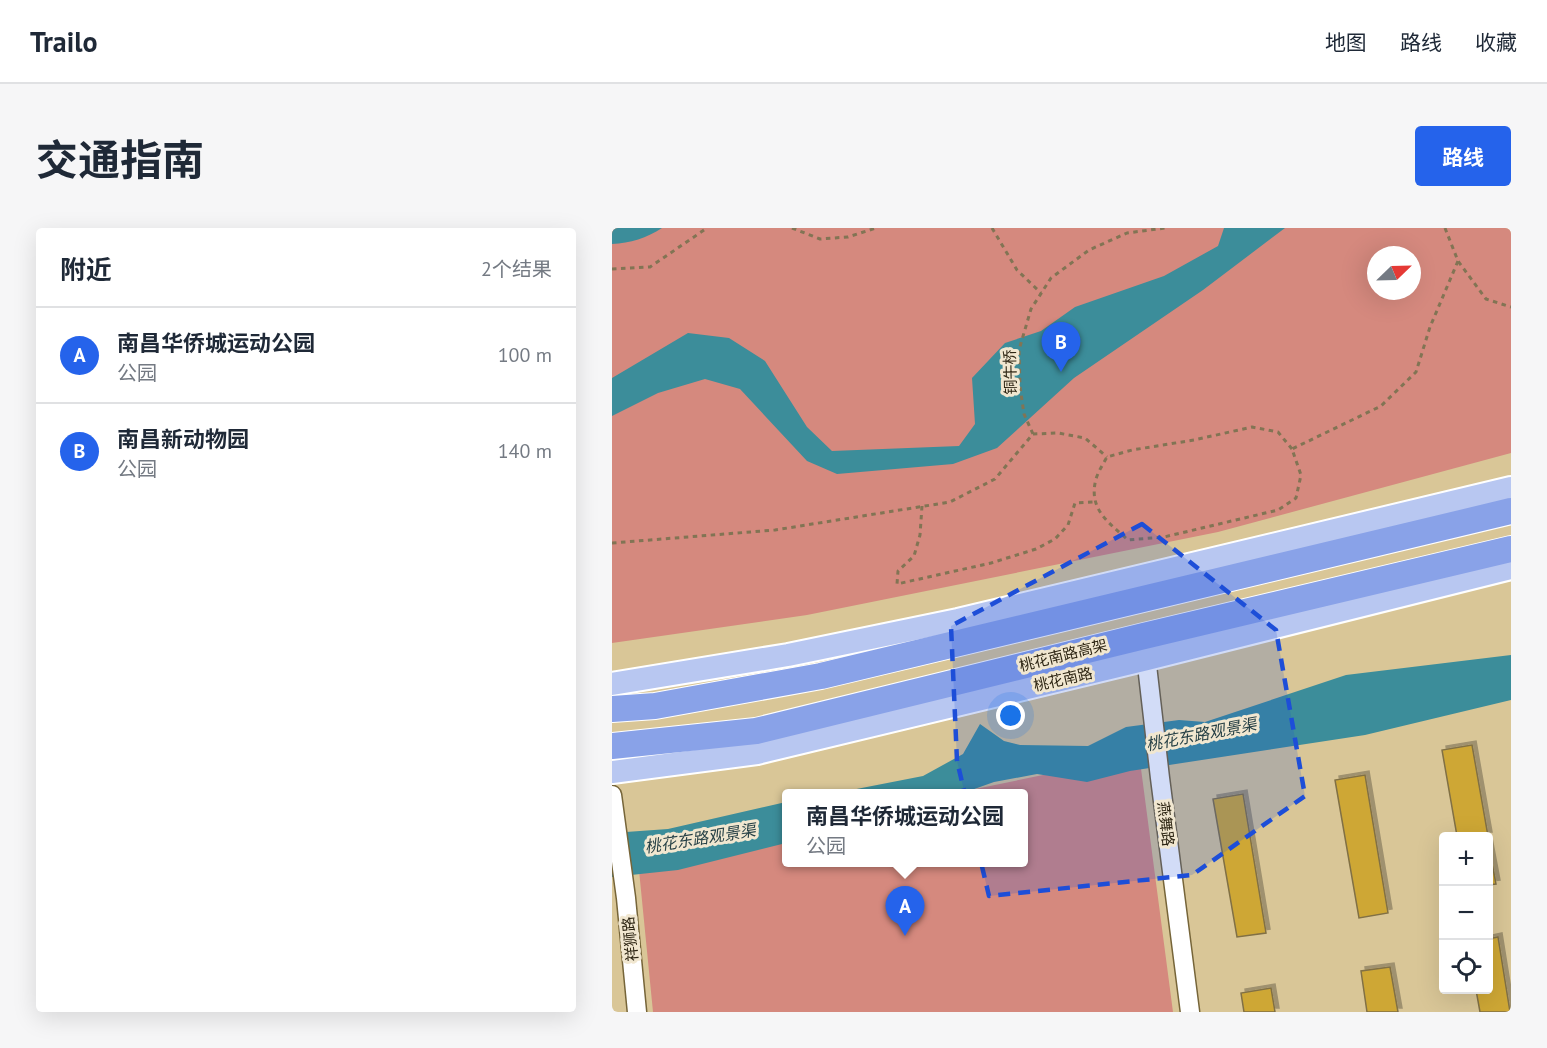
<!DOCTYPE html>
<html lang="zh">
<meta charset="utf-8">
<style>
body{margin:0;font-family:"PT Sans","Noto Sans SC",sans-serif;background:#f6f6f7;color:#1f2937}
.controls{position:absolute;right:18px;bottom:18px;display:grid;overflow:hidden;border-radius:6px;box-shadow:0 6px 24px #0002}
.controls button{width:54px;height:54px;display:grid;place-items:center;padding:0;border:0;border-bottom:2px solid #e0e1e3;background:#fff;color:#1f2937;font:30px sans-serif}
.compass{position:absolute;left:755px;top:18px;width:54px;height:54px;border-radius:50%;background:#fff;box-shadow:0 6px 24px #0002;rotate:67deg}
.you{position:absolute;left:399px;top:488px;width:21px;height:21px;margin:-15px;border:4px solid #fff;border-radius:50%;background:#1a73e8;box-shadow:0 0 0 9px #1a73e833}
.badge{display:grid;place-items:center;width:39px;height:39px;border-radius:50%;background:#2563eb;color:#fff;font-size:20px;font-weight:700}
.pin{position:absolute;translate:-50% -50px;filter:drop-shadow(0 2px 3px #0008)}
.pin::after{content:'';position:absolute;top:32px;width:21px;height:18px;background:inherit;clip-path:polygon(0 0,100% 0,50% 100%)}
.popup{position:absolute;left:170px;top:561px;width:246px;height:78px;box-sizing:border-box;display:grid;place-content:center;border-radius:6px;background:#fff;filter:drop-shadow(0 2px 4px #0005);font-size:20px;white-space:nowrap;color:#747a83}
.popup b{font-size:22px;color:#1f2937}
.popup::after{content:'';position:absolute;left:50%;top:100%;margin-left:-12px;border:12px solid transparent;border-top-color:#fff}
.list{margin:0;padding:0;list-style:none}
h2{display:flex;justify-content:space-between;align-items:center;height:78px;margin:0;padding:0 24px;font-size:26px}
h2 small{font-size:20px;font-weight:400;color:#747a83}
.list li{display:grid;grid-template-columns:39px 1fr auto;gap:18px;align-items:center;box-sizing:border-box;height:96px;padding:0 24px;border-top:2px solid #e0e1e3}
.list b{display:block;font-size:22px;white-space:nowrap}
.list p{margin:0;font-size:20px;white-space:nowrap;color:#747a83}
.list em{font-size:20px;font-style:normal;color:#747a83}
.icon{flex:none;width:33px;height:33px;fill:none;stroke:currentColor;stroke-width:2;stroke-linecap:round;stroke-linejoin:round}
.map{position:relative;flex:none;width:899px;height:784px;overflow:hidden;border-radius:6px}
header{display:flex;align-items:center;gap:36px;box-sizing:border-box;height:84px;padding:0 30px;background:#fff;border-bottom:2px solid #e0e1e3}
header strong{font-size:28px}
nav{display:flex;gap:33px;margin-inline-start:auto;font-size:21px}
.intro{display:flex;align-items:center;justify-content:space-between;box-sizing:border-box;height:144px;padding:0 36px}
h1{margin:0;font-size:42px}
.button{padding:15px 27px;border-radius:6px;background:#2563eb;color:#fff;font-size:21px;font-weight:700}
main{display:flex;gap:36px;padding:0 36px}
aside{flex:1;background:#fff;border-radius:6px;box-shadow:0 6px 24px #0002}
.map>svg:first-child{display:block}
.green{fill:#d5897e;fill-rule:evenodd}
.water{fill:#3c8d9a}
.building{fill:#cea736;stroke:#817044;stroke-width:1.5;filter:url(#shadow)}
.lines{fill:none;stroke-linecap:round;stroke-linejoin:round}
.minor-casing{stroke:#766539;stroke-width:21}
.major-casing{stroke:#fff;stroke-width:26}
.highway-casing{stroke:#fff;stroke-width:28}
.path{stroke:#827454;stroke-width:3;stroke-dasharray:4.5 4.5;stroke-linecap:butt}
.minor{stroke:#fff;stroke-width:18}
.major{stroke:#b8c7f1;stroke-width:22}
.highway{stroke:#89a2e8;stroke-width:26}
.marked{fill:#1d4ed8;fill-opacity:0.2;stroke:#1d4ed8;stroke-width:4.5;stroke-dasharray:12 8;stroke-linejoin:round}
.labels{text-anchor:middle;dominant-baseline:central;stroke-width:6;stroke-linejoin:round;paint-order:stroke}
.street-label{font-size:15px;fill:#2e2614;stroke:#f1e7d0}
.water-label{font-size:16px;font-style:italic;fill:#274146;stroke:#f1e7d0}
</style>
<header>
<strong>Trailo</strong>
<nav><a>地图</a><a>路线</a><a>收藏</a></nav>
</header>
<div class="intro"><h1>交通指南</h1><a class="button">路线</a></div>
<main>
<aside>
<h2>附近<small>2个结果</small></h2>
<ul class="list">
<li><span class="badge">A</span><div><b>南昌华侨城运动公园</b><p>公园</p></div><em>100 m</em></li>
<li><span class="badge">B</span><div><b>南昌新动物园</b><p>公园</p></div><em>140 m</em></li>
</ul>
</aside>
<div class="map">
<svg width="899" height="784" viewBox="0 0 899 784">
<defs>
<filter id="shadow"><feDropShadow dx="4" dy="-4" stdDeviation="0" flood-color="#0004"/></filter>
</defs>
<rect width="100%" height="100%" fill="#d9c697"/>
<g class="green">
<path d="M 0,0 L 899,0 L 899,225 L 606,304 L 195,387 L 0,415 ZM 764,27 L 800,27 L 800,63 L 764,63 Z"/>
<polygon points="528,533 561,784 41,784 26,632 174,601 174,634 412,634 412,566 344,565 470,539"/>
</g>
<g class="water">
<path d="M 0,0 L 50,0 C 35,10 18,15 0,16 Z"/>
<polygon points="612,0 673,0 591,62 462,150 385,220 341,236 225,246 195,233 128,161 93,151 46,165 0,188 0,150 76,105 117,110 153,133 195,199 220,223 347,218 363,196 360,150 393,115 429,103 463,79 552,48 606,18"/>
<polygon points="899,427 899,472 753,507 518,543 475,554 425,546 382,554 351,565 219,566 311,548 351,526 368,496 392,513 408,517 476,518 514,499 567,492 593,494 734,447"/>
<polygon points="174,574 174,615 66,642 0,649 0,605 56,601"/>
</g>
<g class="building">
<polygon points="860,517 876,608 845,608 830,522"/>
<polygon points="753,547 776,685 747,690 723,552"/>
<polygon points="631,566 654,705 625,709 601,571"/>
<polygon points="876,614 884,656 876,657"/>
<polygon points="886,709 898,784 868,784 864,762 876,762 876,711"/>
<polygon points="778,739 786,784 755,784 749,743"/>
<polygon points="659,760 663,784 632,784 629,765"/>
</g>
<g class="lines">
<defs>
<g id="minor">
<polyline points="533,420 548,550 578,784"/>
<polyline points="0,567 14,670 25,784"/>
</g>
<g id="major">
<polyline points="0,456 176,427 346,392 899,260"/>
<polyline points="0,544 145,525 535,431 899,340"/>
</g>
<g id="highway">
<polyline points="0,481 43,478 209,448 899,283"/>
<polyline points="0,518 144,503 532,408 899,321"/>
</g>
</defs>
<use href="#minor" class="minor-casing"/>
<use href="#major" class="major-casing"/>
<use href="#highway" class="highway-casing"/>
<g class="path">
<polyline points="180,0 208,11 236,9 264,0"/>
<polyline points="380,0 405,42 429,65"/>
<polyline points="833,0 846,33 874,71 899,79"/>
<polyline points="0,41 38,39 95,0"/>
<polyline points="421,206 412,186 408,159 407,122 419,81 439,50 477,22 515,5 553,0"/>
<path d="M 680,221 L 666,204 L 640,199 L 582,212 L 520,222 L 495,229 C 491,236 486,244 484,251 C 476,281 496,294 516,312 L 552,309 L 666,282 L 684,270 L 689,247 L 680,221 L 769,178 L 804,144 L 818,99 L 846,33"/>
<polyline points="310,278 308,307 302,328 286,343 285,356 379,335 424,321 443,311 456,297 463,275 482,274"/>
<polyline points="0,315 163,302 338,274 383,251 421,206 446,205 473,210 495,229"/>
</g>
<use href="#minor" class="minor"/>
<use href="#major" class="major"/>
<use href="#highway" class="highway"/>
</g>
<path class="marked" d="M 530,296 L 664,402 L 693,568 L 580,647 L 377,668 L 345,533 L 339,398 Z"/>
<g class="labels">
<g class="street-label">
<text transform="translate(398 144) rotate(-91)">铜牛桥</text>
<text transform="translate(451 427) rotate(-14)">桃花南路高架</text>
<text transform="translate(451 451) rotate(-13)">桃花南路</text>
<text transform="translate(554 596) rotate(83)">燕舞路</text>
<text transform="translate(18 711) rotate(-96)">祥狮路</text>
</g>
<g class="water-label">
<text transform="translate(589 506) rotate(-11)">桃花东路观景渠</text>
<text transform="translate(88 610) rotate(-9)">桃花东路观景渠</text>
</g>
</g>
</svg>
<div class="controls">
<button>+</button>
<button>−</button>
<button><svg class="icon" aria-label="locate" viewBox="0 0 24 24"><circle cx="12" cy="12" r="6"/><path d="M12 2v4M12 18v4M2 12h4M18 12h4"/></svg></button>
</div>
<svg class="compass" viewBox="-18 -18 36 36"><path d="M0-13l5 13h-10z" fill="#e53935"/><path d="M0 13l5-13h-10z" fill="#747a83"/></svg>
<div class="you"></div>
<div class="pin badge" style="left:293px;top:708px">A</div>
<div class="popup"><b>南昌华侨城运动公园</b>公园</div>
<div class="pin badge" style="left:449px;top:144px">B</div>
</div>
</main>
